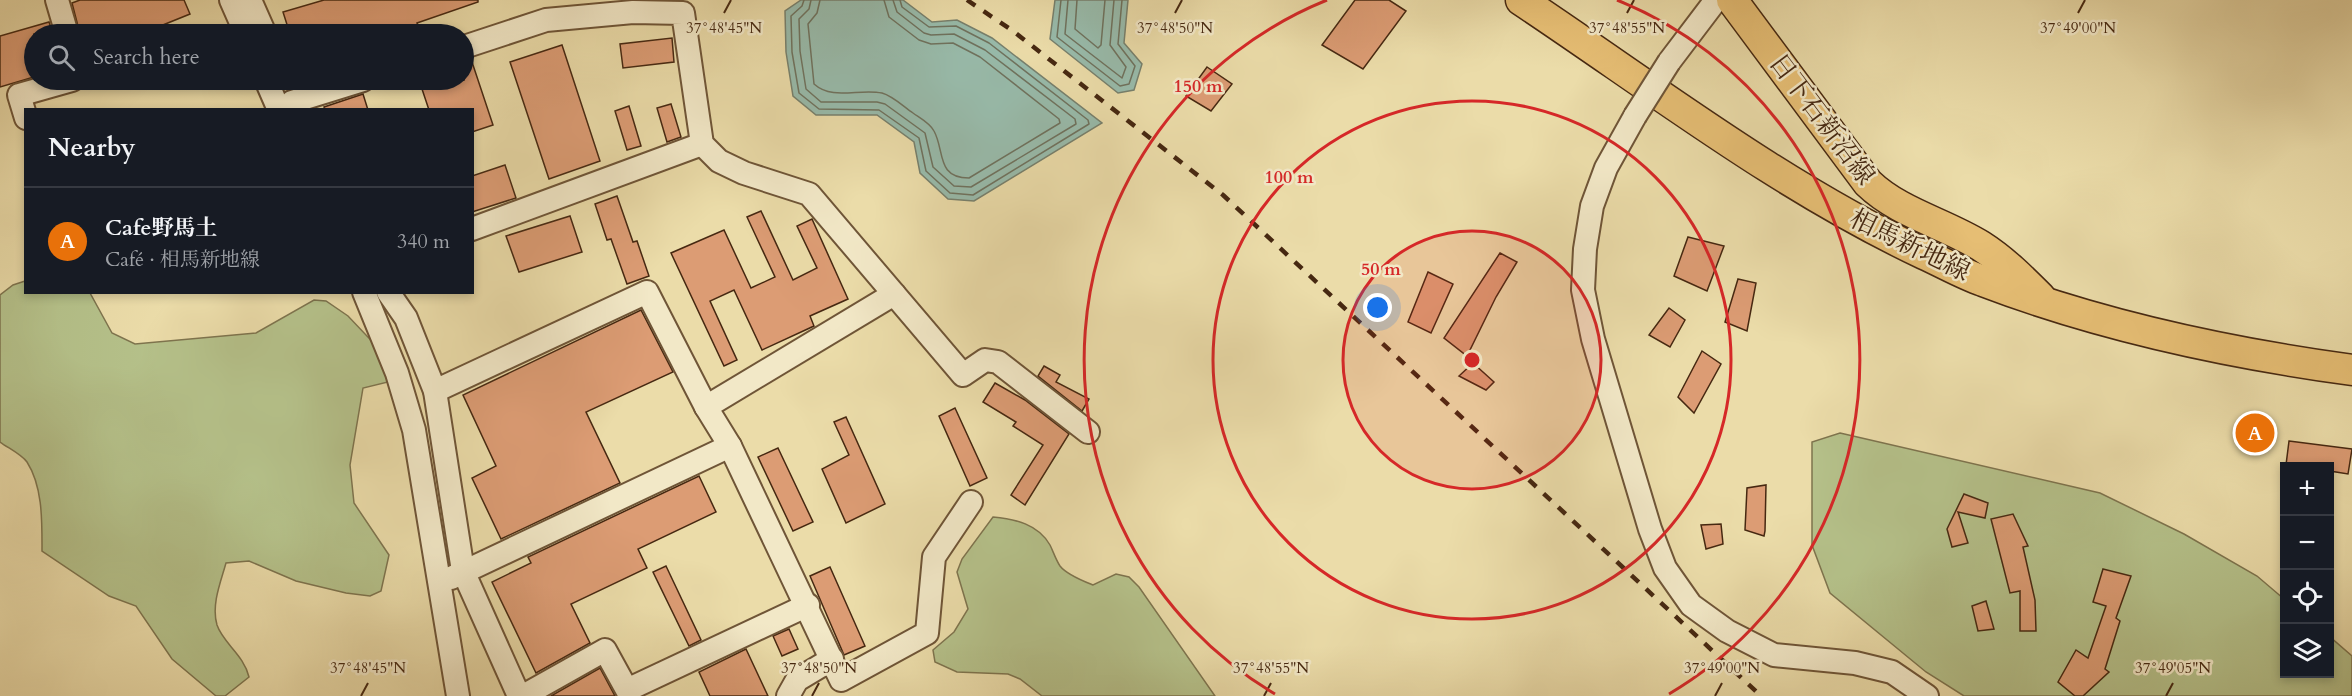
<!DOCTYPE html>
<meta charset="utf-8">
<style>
body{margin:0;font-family:Cardo,"Noto Serif JP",serif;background:#242831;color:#f1f3f6}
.controls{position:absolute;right:18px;bottom:18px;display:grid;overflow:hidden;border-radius:0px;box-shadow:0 3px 9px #0003}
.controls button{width:54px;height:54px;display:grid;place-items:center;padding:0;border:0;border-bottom:2px solid #363941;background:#171b24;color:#f1f3f6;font:30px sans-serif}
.you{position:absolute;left:1378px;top:308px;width:21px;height:21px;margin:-15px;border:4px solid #fff;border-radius:50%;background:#1a73e8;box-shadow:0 0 0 9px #1a73e833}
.badge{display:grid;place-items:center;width:39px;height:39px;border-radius:50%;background:#8c9099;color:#fff;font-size:20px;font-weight:700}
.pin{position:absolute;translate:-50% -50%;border:3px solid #fff;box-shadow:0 2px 6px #0006}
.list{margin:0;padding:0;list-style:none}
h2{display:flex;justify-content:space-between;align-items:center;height:78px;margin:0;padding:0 24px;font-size:26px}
h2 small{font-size:20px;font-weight:400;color:#9ea1a6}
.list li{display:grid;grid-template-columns:39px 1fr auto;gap:18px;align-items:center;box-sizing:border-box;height:108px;padding:0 24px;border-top:2px solid #363941}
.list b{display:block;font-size:22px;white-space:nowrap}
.list p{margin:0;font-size:20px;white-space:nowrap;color:#9ea1a6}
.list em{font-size:20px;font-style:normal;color:#9ea1a6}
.icon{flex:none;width:33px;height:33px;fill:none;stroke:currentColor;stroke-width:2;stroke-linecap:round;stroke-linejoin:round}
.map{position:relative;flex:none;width:2352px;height:696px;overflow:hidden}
.search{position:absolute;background:#171b24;box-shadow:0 3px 9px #0003;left:24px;top:24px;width:450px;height:66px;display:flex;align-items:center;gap:15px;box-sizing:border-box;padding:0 21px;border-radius:33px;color:#9ea1a6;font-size:22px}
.panel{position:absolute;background:#171b24;box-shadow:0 3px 9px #0003;left:24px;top:108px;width:450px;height:186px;border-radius:0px}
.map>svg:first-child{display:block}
.green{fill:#b5c18a;stroke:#7e744e;stroke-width:1.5}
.water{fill:#98bbab;stroke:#77806d;stroke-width:1.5}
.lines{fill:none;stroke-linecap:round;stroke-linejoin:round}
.shore{stroke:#6f725e;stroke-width:1.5}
.building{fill:#dc9c74;stroke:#462811;stroke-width:1.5}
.minor-casing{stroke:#6f5537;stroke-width:26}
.major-casing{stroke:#462811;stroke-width:33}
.minor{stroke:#f2e8c7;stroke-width:22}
.major{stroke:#e6be74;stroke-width:30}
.rail{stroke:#462811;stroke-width:4.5;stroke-dasharray:10 10;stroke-linecap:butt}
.minor-bridge-casing{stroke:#6f5537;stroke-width:26;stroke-linecap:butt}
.minor-bridge{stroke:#f2e8c7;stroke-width:22}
.ticks{fill:none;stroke:#462811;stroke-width:2}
.ring{fill:none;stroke:#d62828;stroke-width:3}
.labels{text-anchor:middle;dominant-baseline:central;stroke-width:5;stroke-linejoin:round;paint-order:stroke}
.street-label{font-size:26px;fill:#462811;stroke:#f2e8c7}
.ticks-label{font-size:15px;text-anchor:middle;fill:#462811;stroke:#f2e8c7;stroke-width:5;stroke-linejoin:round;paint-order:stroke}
.centre{fill:#d62828;stroke:#f2e8c7;stroke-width:3}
.ring-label{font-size:18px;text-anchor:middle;font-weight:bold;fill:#d62828;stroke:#f2e8c7;stroke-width:5;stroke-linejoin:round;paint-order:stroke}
</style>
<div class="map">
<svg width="2352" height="696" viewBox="0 0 2352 696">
<rect width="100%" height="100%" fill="#ebdca9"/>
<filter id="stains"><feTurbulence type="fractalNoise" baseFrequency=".00333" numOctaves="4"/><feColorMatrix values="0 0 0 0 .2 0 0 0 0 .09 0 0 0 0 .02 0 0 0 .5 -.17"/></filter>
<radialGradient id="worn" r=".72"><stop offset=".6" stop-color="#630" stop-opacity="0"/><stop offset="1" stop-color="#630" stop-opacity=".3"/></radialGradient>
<g class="green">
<path d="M 25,281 L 26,292 L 90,293 L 112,333 L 135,344 L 256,333 L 314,300 L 326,301 L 348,316 L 385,355 L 388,382 L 363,388 L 350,465 L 354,503 L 389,555 L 381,591 L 370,596 L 346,593 L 296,581 L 249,561 L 226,563 C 221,581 211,605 217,625 C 223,643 244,655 249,677 L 225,696 L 216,696 L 172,659 L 136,606 L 109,596 L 42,551 C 42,522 43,487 27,462 C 21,454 8,448 0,442 L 0,295 L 13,285 Z"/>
<polygon points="1840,433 2100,493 2184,534 2257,576 2284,599 2284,674 2330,674 2330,637 2352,656 2352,696 1964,696 1926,672 1830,593 1812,545 1812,442"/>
<path d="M 993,517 C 1015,519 1038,524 1050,545 C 1053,551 1056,560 1060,566 C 1067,575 1083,581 1093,585 L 1116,574 L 1129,577 L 1139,587 L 1215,696 L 1042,696 L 1020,679 L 1008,674 L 957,672 L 935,662 L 933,650 L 954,632 L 968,609 L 957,572 L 962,559 Z"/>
</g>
<g class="water">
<polygon points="801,0 903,0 932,22 957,20 992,38 1102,123 974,201 948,199 920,173 914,142 877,115 816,115 793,96 786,52 785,11"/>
<polygon points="1055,0 1128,0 1124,43 1142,64 1134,90 1118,93 1050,39"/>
</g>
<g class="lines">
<g class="shore">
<polyline points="804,0 802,6 791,16 792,52 799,93 819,109 879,110 919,138 926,171 950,193 973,195 1089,124 1088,120 989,43 956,26 929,27 902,7 900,0"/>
<polyline points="811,0 809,9 799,19 800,51 806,89 821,102 877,102 885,104 925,133 933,167 954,186 971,187 1076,124 1075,119 985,50 954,34 931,35 924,33 897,12 893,0"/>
<path d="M 820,0 L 817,13 L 808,24 L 814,84 C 833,101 859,88 882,93 C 893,96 904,107 913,113 C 920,118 930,123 934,131 C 945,151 936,178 969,178 L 1060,123 L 1059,119 L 980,57 L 953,43 L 931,44 L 919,40 L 889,17 L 884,0"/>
<polyline points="1061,0 1057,37 1120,86 1129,84 1135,66 1118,44 1122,0"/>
<polyline points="1068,0 1065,34 1122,78 1126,67 1110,45 1114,0"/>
<polyline points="1077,0 1075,29 1098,48 1101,45 1105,0"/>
</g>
</g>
<g class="building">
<polygon points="80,0 184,0 190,14 153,29 155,34 80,34 72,3"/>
<polygon points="324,0 478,0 478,2 417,23 421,34 290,34 283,12"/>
<polygon points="1355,0 1389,0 1406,11 1363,69 1322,45"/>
<polygon points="49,22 53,34 34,34 34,77 0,87 0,36"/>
<polygon points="672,38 674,62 623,68 620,44"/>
<polygon points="562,45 600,161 549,179 510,62"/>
<polygon points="471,59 493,125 472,132 472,110 429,110 419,80 464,80 464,60"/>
<polygon points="1207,67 1232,84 1211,111 1186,96"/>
<polygon points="363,94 368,110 325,110 324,107"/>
<polygon points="671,104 681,137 667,142 657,108"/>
<polygon points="629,106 641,146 627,150 615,111"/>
<polygon points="505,165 516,198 472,212 472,176"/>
<polygon points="617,196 633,242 637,241 649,276 627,284 611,239 607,240 595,204"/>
<polygon points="761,211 793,280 817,268 797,226 812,219 848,299 810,316 814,326 762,350 734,290 710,301 737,360 724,366 671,253 724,230 751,288 775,277 747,217"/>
<polygon points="570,216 582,252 519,272 506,236"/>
<polygon points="1688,237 1724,246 1707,291 1674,276"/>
<polygon points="1500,253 1517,262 1496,297 1467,356 1444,338"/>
<polygon points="1428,272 1453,284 1431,333 1408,322"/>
<polygon points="1738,279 1756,283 1747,331 1725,322"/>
<polygon points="1669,308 1685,320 1670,347 1649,335"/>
<polygon points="641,310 673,372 586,412 620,483 501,539 472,478 496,466 463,395"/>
<polygon points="1702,351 1721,364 1694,413 1678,397"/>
<polygon points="1473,363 1494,382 1486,390 1459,376"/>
<polygon points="1044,366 1060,375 1056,382 1089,399 1082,411 1038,376"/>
<polygon points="995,383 1025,400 1069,434 1025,505 1011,495 1043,445 1013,426 1016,422 983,402"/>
<polygon points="955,408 987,478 970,486 939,416"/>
<polygon points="846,417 885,504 846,523 822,469 849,455 834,422"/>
<polygon points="2244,419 2269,423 2265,447 2241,444"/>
<polygon points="2289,441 2352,449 2348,474 2330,471 2330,466 2286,465"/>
<polygon points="778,448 813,522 793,531 758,457"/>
<polygon points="699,476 716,512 638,549 647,568 571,604 590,643 536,673 492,582 531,563 528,557"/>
<polygon points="1766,485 1765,531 1764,536 1745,530 1747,488"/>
<polygon points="1964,494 1988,503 1985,518 1958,512 1968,543 1952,547 1947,529"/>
<polygon points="2013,514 2028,546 2023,547 2035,600 2036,631 2020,631 2020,591 2010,593 1991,519"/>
<polygon points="1721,524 1723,544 1706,549 1701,525"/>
<polygon points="666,566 701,640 689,646 653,572"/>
<polygon points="830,567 865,646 844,655 810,576"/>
<polygon points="2103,569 2131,576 2116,618 2120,621 2105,669 2109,672 2083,696 2075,696 2058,682 2076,650 2088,658 2106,606 2093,602"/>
<polygon points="1986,601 1994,629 1978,631 1972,606"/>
<polygon points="789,629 798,649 782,656 773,636"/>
<polygon points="746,649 768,696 710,696 699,672"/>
<polygon points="600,668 615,696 551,696"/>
</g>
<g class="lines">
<defs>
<g id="minor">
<polyline points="57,0 67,34"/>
<polyline points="231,0 246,34"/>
<polyline points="250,0 265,34"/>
<polyline points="464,47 546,20 633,12 683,13 702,144 719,161 744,173 809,194 963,375 985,360 998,362 1088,432"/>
<polyline points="1669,62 1716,0"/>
<polyline points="266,80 279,110"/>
<polyline points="292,102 363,80"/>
<polyline points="1635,116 1606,168 1592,206 1585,249 1583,290 1593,339 1650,529 1665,568 1691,605 1727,631 1774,655 1855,663 1892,672 1927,696"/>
<polyline points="26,118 19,95 72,80"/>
<polyline points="472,229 702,144"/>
<polyline points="364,292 397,373 414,430 458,696"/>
<polyline points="388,292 406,318 435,391 463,571 519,696"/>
<polyline points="435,391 647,292 706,407 730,446 841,680 927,633 934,557 971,502"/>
<polyline points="706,407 894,294"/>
<polyline points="451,578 730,446"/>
<polyline points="523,696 605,650 627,690 808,605"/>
<polyline points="788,696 797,680 832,659"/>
</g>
<g id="major">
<path d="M 1521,0 C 1653,88 1780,186 1924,254 C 1944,263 1963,274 1983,281 C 2101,326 2228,353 2352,370"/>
<path d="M 1732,0 L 1868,183 C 1899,213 1944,223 1981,246 C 2003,260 2022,279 2040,297"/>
</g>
</defs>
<use href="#minor" class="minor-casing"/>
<use href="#major" class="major-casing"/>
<use href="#minor" class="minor"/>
<use href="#major" class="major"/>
<polyline class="rail" points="967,0 1013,31 1223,195 1761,696"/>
<defs>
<polyline id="minor-bridge" points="1635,116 1669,62"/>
</defs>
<use href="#minor-bridge" class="minor-bridge-casing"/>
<use href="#minor-bridge" class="minor-bridge"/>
</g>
<path class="ticks" d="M 724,13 L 731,0M 1175,13 L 1182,0M 1627,13 L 1634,0M 2078,13 L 2085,0M 361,696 L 368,683M 812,696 L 819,683M 1264,696 L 1271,683M 1715,696 L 1722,683M 2166,696 L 2173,683"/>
<circle cx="1472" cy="360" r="129" fill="#d62828" fill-opacity=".12"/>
<g class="ring">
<circle cx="1472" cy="360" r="129"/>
<circle cx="1472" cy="360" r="259"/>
<path d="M1275 694A388 388 0 0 1 1327 0M1617 0A388 388 0 0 1 1669 694"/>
</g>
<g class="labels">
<g class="street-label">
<text transform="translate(1822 119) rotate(53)">日下石新沼線</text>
<text transform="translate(1910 245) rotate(26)">相馬新地線</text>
</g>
</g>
<g class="ticks-label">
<text x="724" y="33">37°48'45"N</text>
<text x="1175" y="33">37°48'50"N</text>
<text x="1627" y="33">37°48'55"N</text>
<text x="2078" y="33">37°49'00"N</text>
<text x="368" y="673">37°48'45"N</text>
<text x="819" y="673">37°48'50"N</text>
<text x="1271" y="673">37°48'55"N</text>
<text x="1722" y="673">37°49'00"N</text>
<text x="2173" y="673">37°49'05"N</text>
</g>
<circle cx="1472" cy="360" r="9" class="centre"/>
<g class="ring-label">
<text x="1198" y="92">150 m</text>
<text x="1289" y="183">100 m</text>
<text x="1381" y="275">50 m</text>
</g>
<rect width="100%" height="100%" filter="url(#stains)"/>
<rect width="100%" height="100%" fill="url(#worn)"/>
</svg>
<div class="controls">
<button>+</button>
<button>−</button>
<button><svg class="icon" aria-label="locate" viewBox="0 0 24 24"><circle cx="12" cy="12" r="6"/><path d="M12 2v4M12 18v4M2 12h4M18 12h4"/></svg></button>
<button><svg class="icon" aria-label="layers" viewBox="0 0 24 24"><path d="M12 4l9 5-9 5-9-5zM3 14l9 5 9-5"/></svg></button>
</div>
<div class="you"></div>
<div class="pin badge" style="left:2255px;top:433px;background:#e8710a">A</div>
<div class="search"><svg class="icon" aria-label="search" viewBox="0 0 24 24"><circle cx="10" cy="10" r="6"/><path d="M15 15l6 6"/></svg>Search here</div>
<section class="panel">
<h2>Nearby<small></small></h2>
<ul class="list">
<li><span class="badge" style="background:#e8710a">A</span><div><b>Cafe野馬土</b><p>Café · 相馬新地線</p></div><em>340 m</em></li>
</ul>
</section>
</div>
